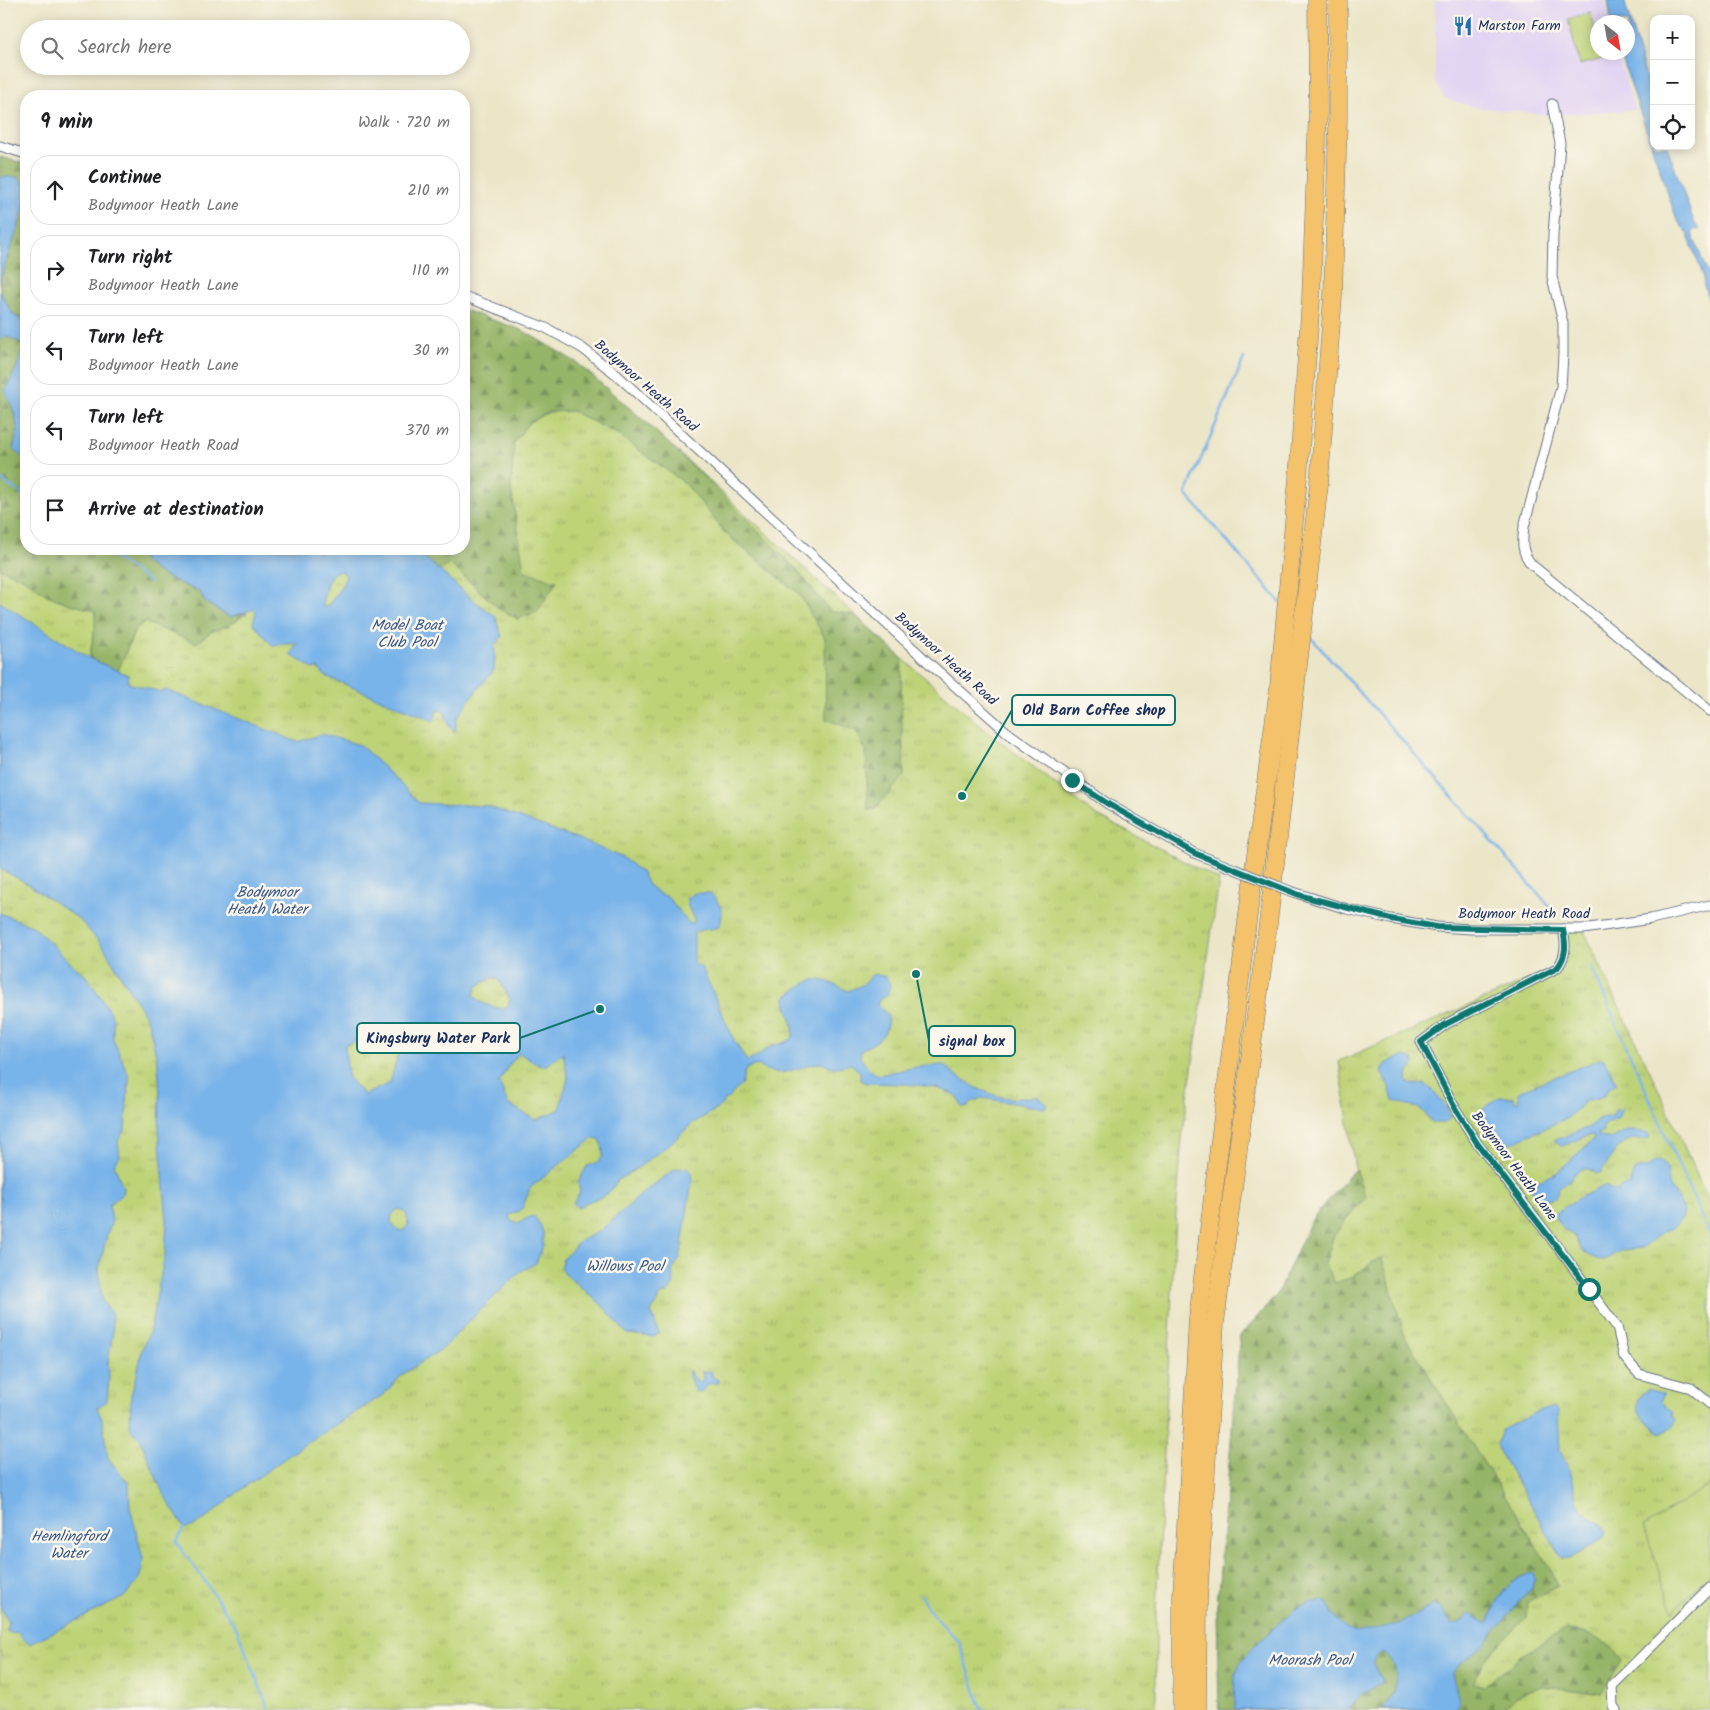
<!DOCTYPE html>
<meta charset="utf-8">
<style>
body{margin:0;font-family:Kalam,sans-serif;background:#f6f6f6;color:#202124}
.controls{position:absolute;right:15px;top:15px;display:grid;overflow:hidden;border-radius:10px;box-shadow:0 2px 12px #0003}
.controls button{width:45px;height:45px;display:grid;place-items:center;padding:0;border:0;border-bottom:1px solid #e0e0e0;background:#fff;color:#202124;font:25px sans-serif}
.compass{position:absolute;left:1590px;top:15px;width:45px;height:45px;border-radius:50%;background:#fff;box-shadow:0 2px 12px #0003;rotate:149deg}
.stop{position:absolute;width:15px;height:15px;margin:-11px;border:4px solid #0f766e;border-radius:50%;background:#fff}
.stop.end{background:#0f766e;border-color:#fff;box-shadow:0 1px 5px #0008}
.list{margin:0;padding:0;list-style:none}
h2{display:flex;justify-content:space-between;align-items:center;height:65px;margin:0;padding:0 20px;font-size:21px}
h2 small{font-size:16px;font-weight:400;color:#757577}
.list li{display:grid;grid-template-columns:32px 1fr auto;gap:15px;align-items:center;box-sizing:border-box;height:70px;margin:0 10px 10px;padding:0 10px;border:1px solid #e0e0e0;border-radius:20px}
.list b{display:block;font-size:19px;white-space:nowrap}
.list p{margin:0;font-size:16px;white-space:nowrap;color:#757577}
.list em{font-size:16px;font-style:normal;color:#757577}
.icon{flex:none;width:28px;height:28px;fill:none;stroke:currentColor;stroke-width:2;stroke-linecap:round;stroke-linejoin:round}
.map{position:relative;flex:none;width:1710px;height:1710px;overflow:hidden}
.search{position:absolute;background:#fff;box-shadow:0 2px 12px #0003;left:20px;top:20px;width:450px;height:55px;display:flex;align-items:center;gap:12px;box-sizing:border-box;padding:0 18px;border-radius:28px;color:#757577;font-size:19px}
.panel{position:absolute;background:#fff;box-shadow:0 2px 12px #0003;left:20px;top:90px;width:450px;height:465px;border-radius:20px}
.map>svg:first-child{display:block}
.built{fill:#e2d4f3}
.grass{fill:url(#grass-tufts);stroke:#6c816a}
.forest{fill:url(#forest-firs);stroke:#587263}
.pitch{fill:#bed377;stroke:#6c816a}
.water{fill:#78b3e9;stroke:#4a71a4;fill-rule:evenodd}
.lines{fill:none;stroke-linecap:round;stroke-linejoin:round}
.stream{stroke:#78b3e9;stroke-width:2.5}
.street-casing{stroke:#646f83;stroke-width:11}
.highway-casing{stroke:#646f83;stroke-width:19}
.street{stroke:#fff;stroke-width:9}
.highway{stroke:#f3c26a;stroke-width:18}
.street-bridge-casing{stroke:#646f83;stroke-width:11;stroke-linecap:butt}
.street-bridge{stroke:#fff;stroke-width:9}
.route{stroke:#0f766e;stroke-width:6}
.labels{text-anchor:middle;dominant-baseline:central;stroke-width:5;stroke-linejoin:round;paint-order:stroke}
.poi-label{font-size:14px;fill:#1b2f5e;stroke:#fbf7ec;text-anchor:start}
.street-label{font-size:14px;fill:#1b2f5e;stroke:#fbf7ec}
.water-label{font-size:15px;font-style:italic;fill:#375788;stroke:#fbf7ec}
.leader{fill:none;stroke:#0f766e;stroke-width:2}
.callout-dot{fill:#0f766e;stroke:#fbf7ec;stroke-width:2}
.callout{fill:#fbf7ec;stroke:#0f766e;stroke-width:2}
.callout-label{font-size:15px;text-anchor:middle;font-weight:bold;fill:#1b2f5e}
</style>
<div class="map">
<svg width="1710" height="1710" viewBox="0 0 1710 1710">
<defs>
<pattern id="grass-tufts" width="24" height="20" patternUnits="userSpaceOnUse" patternTransform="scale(1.25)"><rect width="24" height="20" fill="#bed377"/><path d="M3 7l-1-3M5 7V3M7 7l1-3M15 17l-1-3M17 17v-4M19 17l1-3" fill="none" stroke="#a3b569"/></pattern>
<pattern id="forest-firs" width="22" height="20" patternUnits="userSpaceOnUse" patternTransform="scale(1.25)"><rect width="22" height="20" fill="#96b568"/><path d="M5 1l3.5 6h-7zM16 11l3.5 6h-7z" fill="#7a9459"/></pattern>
</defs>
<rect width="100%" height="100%" fill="#fbf7ec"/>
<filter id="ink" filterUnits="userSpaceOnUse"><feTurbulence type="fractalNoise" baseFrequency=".02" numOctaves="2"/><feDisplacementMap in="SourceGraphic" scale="10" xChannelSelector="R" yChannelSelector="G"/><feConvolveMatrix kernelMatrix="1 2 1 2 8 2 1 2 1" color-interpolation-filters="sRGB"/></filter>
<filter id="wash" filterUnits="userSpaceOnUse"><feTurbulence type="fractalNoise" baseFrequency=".0096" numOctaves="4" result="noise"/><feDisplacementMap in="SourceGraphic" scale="20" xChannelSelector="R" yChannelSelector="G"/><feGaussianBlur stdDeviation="1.12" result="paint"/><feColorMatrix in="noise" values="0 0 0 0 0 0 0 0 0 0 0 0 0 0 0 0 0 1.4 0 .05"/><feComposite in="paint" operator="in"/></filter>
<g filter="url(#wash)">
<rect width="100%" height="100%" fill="#ece6c9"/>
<polygon class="built" points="1436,0 1605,0 1609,22 1598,22 1598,52 1617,53 1635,110 1548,115 1475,107 1445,99 1435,81 1435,1"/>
<g class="grass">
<polygon points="0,157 26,164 26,549 464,549 464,312 576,362 641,418 902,658 987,731 1094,814 1219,880 1182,1138 1176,1214 1156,1609 1156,1710 0,1710"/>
<polygon points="1563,929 1583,929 1660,1093 1710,1204 1710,1710 1219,1710 1217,1606 1240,1336 1277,1295 1311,1221 1355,1169 1339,1061 1557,968 1564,960"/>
</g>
<g class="forest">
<polygon points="0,157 26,164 26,186 18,177 2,177 0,178"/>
<path d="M 26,197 L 26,324 C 15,316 3,305 0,291 C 0,273 11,247 17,231 C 21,220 23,208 26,197 Z"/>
<polygon points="464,310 522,330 576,362 641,418 701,474 797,570 830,611 854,615 902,658 901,699 904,776 875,809 868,810 866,751 856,731 826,719 825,638 799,594 727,535 686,484 617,434 572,411 549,412 529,422 514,443 511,488 524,571 557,581 537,612 518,619 499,609 450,564 439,570 415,549 464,549"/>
<path d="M 4,336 L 26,344 L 15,371 L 5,390 L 14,412 L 18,430 L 13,449 L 26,460 L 26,549 L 138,549 C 140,569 183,584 200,592 L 205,602 L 230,617 L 247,613 L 228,626 L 212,631 L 196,643 L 144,622 L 135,630 L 118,671 L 89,658 L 95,628 L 95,611 L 67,603 L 47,595 L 26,580 L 0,568 L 0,340 Z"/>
<polygon points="1355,1169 1366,1197 1348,1217 1333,1237 1325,1265 1335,1283 1353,1277 1374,1261 1382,1258 1405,1337 1548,1565 1558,1586 1527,1602 1526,1617 1484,1661 1473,1683 1484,1686 1525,1653 1567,1628 1590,1635 1613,1648 1622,1661 1602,1694 1543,1686 1523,1692 1500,1710 1219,1710 1217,1606 1240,1336 1277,1295 1311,1221"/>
</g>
<g class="pitch">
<polygon points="1591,13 1597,40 1598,52 1601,53 1602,59 1580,65 1568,19"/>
<polygon points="1710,1484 1710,1574 1673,1612 1644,1527"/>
</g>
<g class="water">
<polygon points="1608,0 1624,0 1654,105 1654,146 1667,146 1694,222 1700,230 1694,229 1692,234 1710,279 1710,302 1704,287 1704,278 1687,233 1677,220 1620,53 1628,52 1628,22 1611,22"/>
<path d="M 2,177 L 18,177 L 26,186 C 26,219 7,250 0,282 L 0,178 Z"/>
<polygon points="0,292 13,314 26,324 26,460 13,449 18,430 14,412 5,390 15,371 26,344 4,336 0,340"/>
<path d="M 138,549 L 318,549 L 318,553 L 324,551 L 326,549 L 415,549 L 473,600 L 495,616 L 502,637 L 494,646 L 495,658 L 494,670 L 469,700 L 457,718 L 455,731 L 450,728 L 444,711 L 437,710 L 434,721 L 325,676 L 318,668 L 313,669 L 291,655 L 297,643 L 272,645 L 253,623 L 256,612 L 254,609 L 230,617 L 205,602 L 200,592 C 183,584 140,569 138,549 ZM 339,571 L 343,572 L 346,576 C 343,585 332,602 325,608 L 322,603 L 327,583 L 333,573 Z"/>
<path d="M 0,602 L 89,658 L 128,675 L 128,683 L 161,692 L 166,690 L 298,742 L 322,734 L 360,745 L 397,780 L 419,803 L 487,806 L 576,838 L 623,858 L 642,873 L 648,885 L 661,895 L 667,896 L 689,924 L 695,922 L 687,904 L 687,898 L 695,893 L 710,893 C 722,906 725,910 719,927 C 710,930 702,929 694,932 L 694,964 L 702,968 L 735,1042 L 747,1061 C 759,1058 762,1050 772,1046 C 779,1044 785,1043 792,1039 C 797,1024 786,1012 786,997 C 815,974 817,976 848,991 L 862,985 L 873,974 L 886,977 L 890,985 L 887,995 L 881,998 L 877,1004 L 888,1016 C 887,1037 879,1041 861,1050 L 860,1058 L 871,1071 L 878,1075 L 917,1067 L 943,1065 C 971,1087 999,1105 1036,1096 L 1047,1103 L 1045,1108 L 981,1098 L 970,1103 L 968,1107 L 962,1107 C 961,1103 959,1100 957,1097 C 940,1082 888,1084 866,1083 L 860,1080 L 860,1072 L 851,1064 C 846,1065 840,1067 835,1067 C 830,1067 825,1063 820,1063 C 798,1065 779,1082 758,1065 L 747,1068 L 744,1073 L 742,1084 L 717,1109 L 693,1123 L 672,1142 L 639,1167 L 618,1180 L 611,1190 L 602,1197 L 587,1202 L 579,1207 L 573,1204 L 580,1192 L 578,1183 L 587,1166 C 603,1162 606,1156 600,1140 L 592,1139 L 530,1188 L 523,1207 L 519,1212 L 509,1215 L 511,1221 L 520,1223 L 527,1218 L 534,1216 L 541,1226 L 543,1234 L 543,1246 L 536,1263 L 521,1271 L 461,1329 L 445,1347 L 403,1374 L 383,1395 L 305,1444 L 243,1488 L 208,1517 L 192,1527 L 184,1528 L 163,1493 L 139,1437 L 133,1433 L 130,1426 L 131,1395 L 137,1375 L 142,1350 L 150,1330 L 165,1254 L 167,1220 L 159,1131 L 160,1096 L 158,1063 L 148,1021 L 103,946 L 79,919 L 23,881 L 0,869 ZM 494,977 L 499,980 L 510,999 L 508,1006 L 503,1009 C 493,1007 479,1004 474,995 L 477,986 ZM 373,1034 L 399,1051 L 390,1083 L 364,1095 L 348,1078 L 345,1045 ZM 519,1053 L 538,1065 L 545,1066 L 563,1053 L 568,1078 L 559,1110 L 536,1120 L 508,1104 L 499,1083 L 507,1068 ZM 398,1209 L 404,1211 L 407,1216 L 408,1225 L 404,1231 L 396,1229 L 391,1222 L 392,1215 Z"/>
<polygon points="0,913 34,927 74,966 85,975 102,999 113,1018 113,1039 129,1076 125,1129 118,1141 120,1157 114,1164 123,1188 122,1194 109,1205 112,1221 107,1235 99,1269 102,1301 111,1312 113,1331 108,1363 109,1377 107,1401 97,1408 102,1419 108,1458 129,1484 130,1507 143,1559 142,1570 137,1583 124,1597 29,1644 22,1638 18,1632 11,1633 7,1631 9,1623 0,1606"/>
<path d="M 1405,1056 L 1413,1059 L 1415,1063 L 1407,1076 L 1408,1083 L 1414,1085 L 1425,1084 C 1437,1094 1446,1102 1450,1117 C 1446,1125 1441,1123 1432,1123 C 1421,1103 1411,1108 1393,1100 L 1388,1084 L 1381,1072 C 1386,1061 1394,1059 1405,1056 Z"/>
<polygon points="1603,1058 1617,1083 1608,1089 1604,1096 1586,1101 1567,1118 1505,1146 1497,1145 1484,1129 1479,1118 1483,1109 1500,1097 1513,1097 1516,1102 1519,1101 1518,1093 1522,1090"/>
<path d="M 1622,1109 L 1618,1118 L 1603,1126 L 1604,1131 L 1599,1133 L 1598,1136 C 1618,1142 1610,1136 1624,1132 C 1632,1130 1641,1132 1649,1133 L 1649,1138 C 1642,1141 1636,1138 1630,1140 C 1617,1143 1609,1162 1601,1172 L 1596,1174 L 1591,1170 L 1583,1168 L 1575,1173 L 1571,1180 L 1559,1187 L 1555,1198 C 1541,1202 1539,1203 1532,1190 L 1536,1182 L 1556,1173 L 1594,1139 L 1593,1135 C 1583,1135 1572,1143 1562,1146 L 1555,1142 L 1555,1140 L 1589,1127 L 1601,1118 L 1611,1116 L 1615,1110 Z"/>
<path d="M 1659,1160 C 1673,1170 1665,1179 1672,1190 C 1677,1197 1681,1203 1684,1212 L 1682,1219 L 1674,1227 L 1663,1232 L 1642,1248 L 1623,1250 L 1604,1260 C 1587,1259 1580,1249 1574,1235 C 1564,1230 1557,1226 1555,1214 L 1575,1200 L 1604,1186 L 1617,1192 C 1619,1186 1624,1186 1630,1186 L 1632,1175 L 1635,1170 L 1647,1168 L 1653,1162 Z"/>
<polygon points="687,1168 691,1171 692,1181 680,1258 672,1271 674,1284 667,1293 659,1296 657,1303 651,1312 659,1333 654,1337 627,1334 601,1304 565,1274 560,1267 563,1259 580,1241 601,1230 644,1192 675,1169"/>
<polygon points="689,1370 696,1380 701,1382 703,1379 702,1371 712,1372 712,1377 717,1379 719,1383 709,1383 701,1392 694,1391 689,1375"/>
<path d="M 1648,1389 L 1664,1394 L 1660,1401 L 1672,1412 L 1673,1417 L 1676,1420 C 1675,1428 1668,1430 1661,1433 C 1645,1421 1625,1407 1648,1389 Z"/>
<polygon points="1554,1407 1558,1412 1560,1450 1569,1470 1577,1500 1582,1511 1602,1524 1606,1530 1606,1536 1570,1559 1562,1558 1556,1548 1500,1453 1497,1444 1502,1430 1536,1412"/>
<path d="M 1532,1573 L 1535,1578 L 1532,1588 L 1521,1600 L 1484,1645 L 1459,1665 L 1452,1674 L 1460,1703 L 1454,1710 L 1383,1710 C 1396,1693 1404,1666 1383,1653 L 1377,1655 L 1373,1663 L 1382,1682 L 1363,1693 L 1347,1710 L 1235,1710 C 1235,1697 1232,1680 1238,1668 C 1244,1653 1287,1615 1301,1606 C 1307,1603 1316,1602 1323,1600 L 1330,1606 L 1333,1616 L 1346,1629 L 1356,1633 L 1402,1623 L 1433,1605 L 1442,1609 L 1452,1625 L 1463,1621 L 1468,1613 L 1488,1624 C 1495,1601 1506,1580 1532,1573 Z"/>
</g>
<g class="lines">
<g class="stream">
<polyline points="1244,358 1186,494 1280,602"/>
<polyline points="0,479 26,497"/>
<polyline points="102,549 150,582"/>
<polyline points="1308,634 1552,909"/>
<polyline points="1591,966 1710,1236"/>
<polyline points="184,1528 176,1542 199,1573 237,1629 269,1710"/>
<polyline points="921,1595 928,1609 959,1642 982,1710"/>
</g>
</g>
</g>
<g filter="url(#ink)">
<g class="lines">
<defs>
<g id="street">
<path d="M 1552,104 L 1560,143 L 1553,235 L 1552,277 L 1563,323 L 1563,355 L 1561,387 L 1524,527 C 1522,543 1521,552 1532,565 L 1710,711"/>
<polyline points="0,146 26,154"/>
<polyline points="464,296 546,328 582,348 617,375 930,664 1008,733 1108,804 1194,853 1237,870"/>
<polyline points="1290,891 1347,909 1391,919 1437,927 1471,929 1583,929 1651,919 1710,905"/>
<path d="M 1563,929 C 1566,944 1567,956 1557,968 L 1446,1024 L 1421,1042 L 1455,1108 L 1477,1143 L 1560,1250 L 1617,1327 L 1624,1357 L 1639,1374 L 1691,1388 L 1710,1404"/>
<polyline points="1616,1710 1613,1706 1612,1686 1710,1588"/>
</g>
<g id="highway">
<polyline points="1182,1710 1182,1596 1198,1318 1248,914 1279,687 1298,478 1311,299 1318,111 1317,0"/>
<polyline points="1197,1710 1198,1602 1215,1323 1268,924 1319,484 1333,296 1338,118 1338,0"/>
</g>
</defs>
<use href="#street" class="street-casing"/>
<use href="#highway" class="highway-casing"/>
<use href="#street" class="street"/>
<use href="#highway" class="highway"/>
<defs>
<polyline id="street-bridge" points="1237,870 1290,891"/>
</defs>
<use href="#street-bridge" class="street-bridge-casing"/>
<use href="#street-bridge" class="street-bridge"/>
</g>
</g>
<g class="lines" filter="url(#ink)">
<path class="route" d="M 1072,780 L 1108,804 L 1194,853 L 1302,896 L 1391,919 L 1437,927 L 1563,930 C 1566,944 1567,956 1557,968 L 1446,1024 L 1421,1042 L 1455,1108 L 1477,1143 L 1589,1289"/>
</g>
<defs>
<symbol id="restaurant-bare" viewBox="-9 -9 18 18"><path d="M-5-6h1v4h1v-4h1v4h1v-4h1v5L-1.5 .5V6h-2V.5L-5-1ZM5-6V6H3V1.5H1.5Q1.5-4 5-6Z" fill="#1f6fb2" stroke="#fbf7ec" stroke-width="2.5" paint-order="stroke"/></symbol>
</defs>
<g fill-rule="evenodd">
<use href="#restaurant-bare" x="1449" y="12" width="28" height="28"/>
</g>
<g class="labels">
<g class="poi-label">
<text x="1478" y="26">Marston Farm</text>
</g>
<g class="street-label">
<text transform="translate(646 386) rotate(41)">Bodymoor Heath Road</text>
<text transform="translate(946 659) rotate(42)">Bodymoor Heath Road</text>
<text x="1524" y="914">Bodymoor Heath Road</text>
<text transform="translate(1514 1166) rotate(53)">Bodymoor Heath Lane</text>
</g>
<g class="water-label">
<text x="407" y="626">Model Boat<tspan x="407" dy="17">Club Pool</tspan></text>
<text x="267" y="893">Bodymoor<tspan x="267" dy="17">Heath Water</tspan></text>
<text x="625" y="1267">Willows Pool</text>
<text x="69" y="1537">Hemlingford<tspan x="69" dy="17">Water</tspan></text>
<text x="1310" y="1661">Moorash Pool</text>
</g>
</g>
<path class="leader" d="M962 796L1012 710M600 1009L520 1038M916 974L929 1041"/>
<g class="callout-dot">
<circle cx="962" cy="796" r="5"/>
<circle cx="600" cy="1009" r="5"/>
<circle cx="916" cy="974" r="5"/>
</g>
<g class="callout">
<rect x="1012" y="695" width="163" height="30" rx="5"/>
<rect x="357" y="1023" width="163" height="30" rx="5"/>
<rect x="929" y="1026" width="86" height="30" rx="5"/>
</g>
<g class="callout-label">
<text x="1094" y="715">Old Barn Coffee shop</text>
<text x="438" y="1043">Kingsbury Water Park</text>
<text x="972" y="1046">signal box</text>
</g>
</svg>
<div class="controls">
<button>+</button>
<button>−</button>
<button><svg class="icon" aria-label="locate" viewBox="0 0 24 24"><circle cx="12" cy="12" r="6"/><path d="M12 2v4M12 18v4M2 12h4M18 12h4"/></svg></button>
</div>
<svg class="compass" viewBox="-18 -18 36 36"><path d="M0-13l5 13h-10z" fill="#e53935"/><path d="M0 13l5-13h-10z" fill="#757577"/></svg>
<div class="stop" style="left:1589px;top:1289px"></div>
<div class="stop end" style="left:1072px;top:780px"></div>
<div class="search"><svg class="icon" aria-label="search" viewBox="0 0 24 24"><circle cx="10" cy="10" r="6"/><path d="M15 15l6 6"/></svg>Search here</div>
<section class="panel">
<h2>9 min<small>Walk · 720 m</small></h2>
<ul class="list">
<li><svg class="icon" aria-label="ahead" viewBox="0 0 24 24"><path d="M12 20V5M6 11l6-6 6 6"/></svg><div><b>Continue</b><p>Bodymoor Heath Lane</p></div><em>210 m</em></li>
<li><svg class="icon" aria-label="right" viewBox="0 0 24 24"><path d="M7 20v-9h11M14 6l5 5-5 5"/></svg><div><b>Turn right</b><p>Bodymoor Heath Lane</p></div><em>110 m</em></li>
<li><svg class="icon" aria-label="left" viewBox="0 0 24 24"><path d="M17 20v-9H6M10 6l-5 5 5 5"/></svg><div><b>Turn left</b><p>Bodymoor Heath Lane</p></div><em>30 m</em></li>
<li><svg class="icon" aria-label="left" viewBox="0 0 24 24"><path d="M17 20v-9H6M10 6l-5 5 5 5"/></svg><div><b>Turn left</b><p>Bodymoor Heath Road</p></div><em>370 m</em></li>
<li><svg class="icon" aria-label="arrive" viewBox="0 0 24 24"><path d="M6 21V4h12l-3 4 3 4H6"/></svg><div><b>Arrive at destination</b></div></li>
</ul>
</section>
</div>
